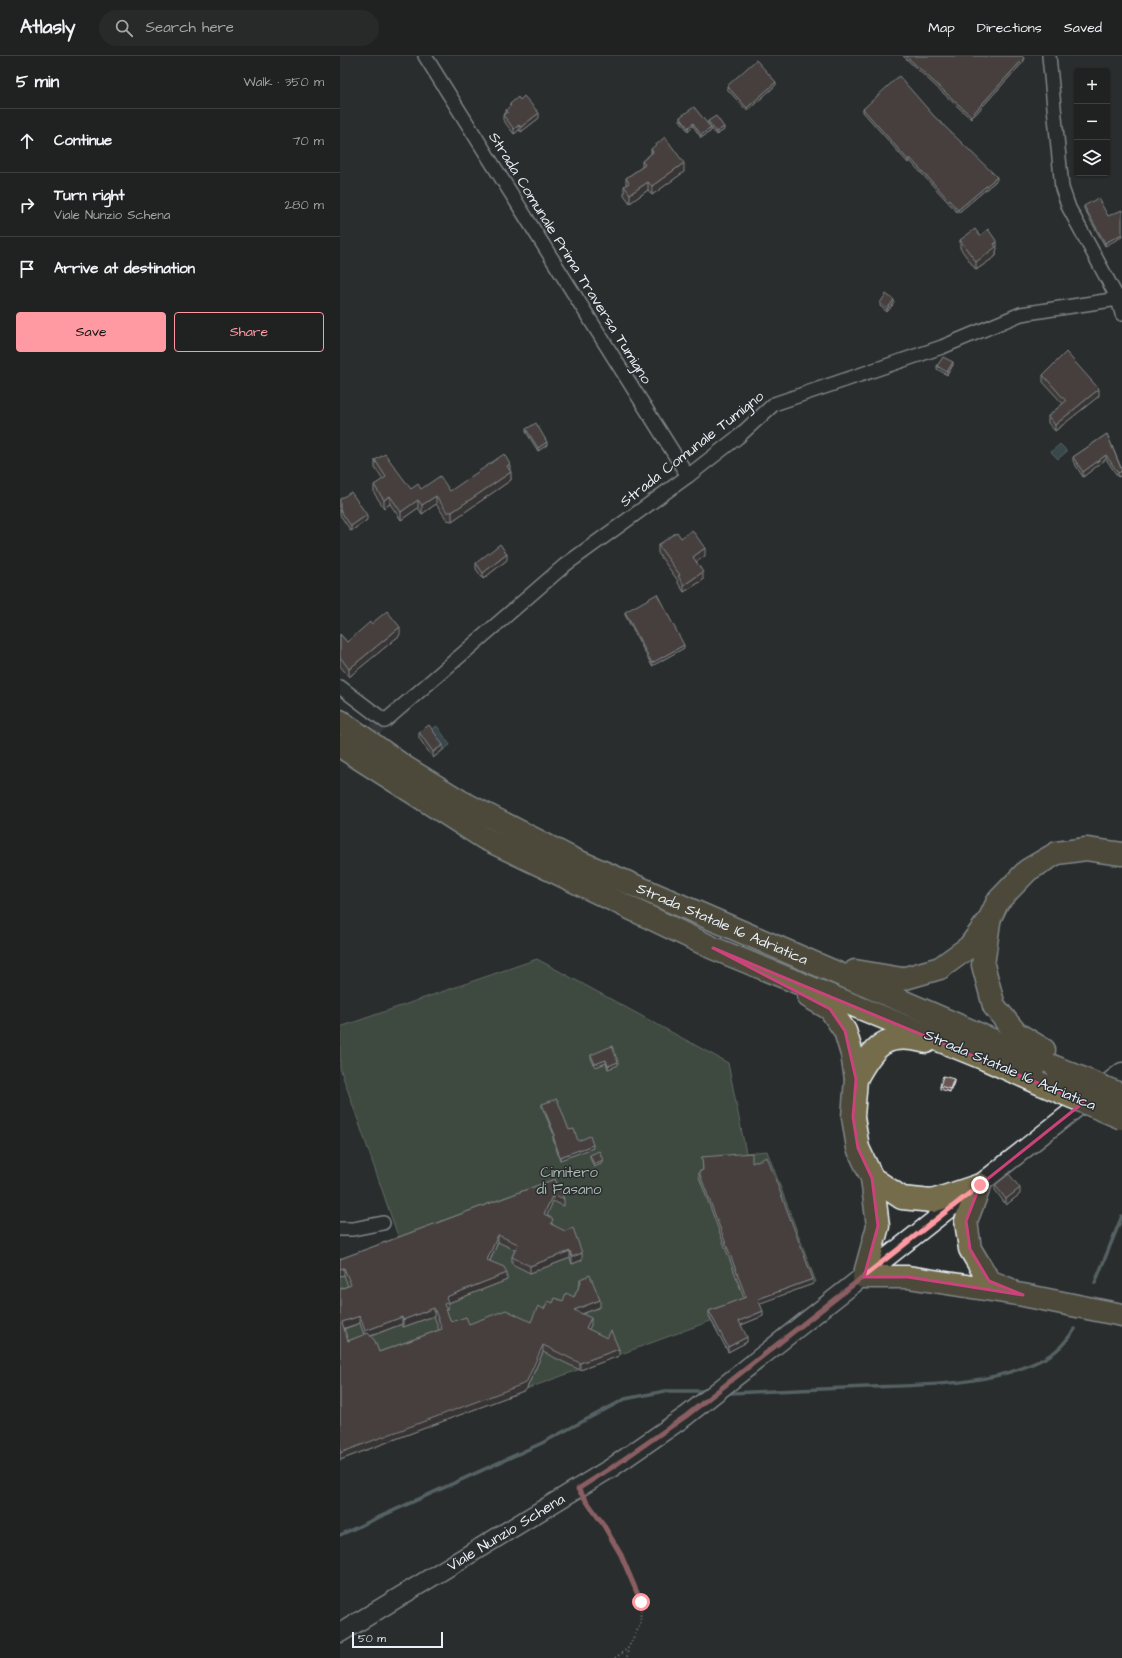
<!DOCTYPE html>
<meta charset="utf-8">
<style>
body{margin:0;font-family:"Architects Daughter",sans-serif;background:#282a2a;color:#f1f3f6}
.controls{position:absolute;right:12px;top:12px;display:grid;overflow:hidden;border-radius:4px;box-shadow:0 1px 3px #0004}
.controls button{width:36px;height:36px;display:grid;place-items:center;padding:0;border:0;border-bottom:1px solid #3d3f40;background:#202222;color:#f1f3f6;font:20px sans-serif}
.scale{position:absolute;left:12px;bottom:10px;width:91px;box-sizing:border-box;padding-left:4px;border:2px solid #e8f1f8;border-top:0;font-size:11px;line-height:14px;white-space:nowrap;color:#e8f1f8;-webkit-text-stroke:3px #2a2d2e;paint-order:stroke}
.stop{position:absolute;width:12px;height:12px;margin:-9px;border:3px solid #ff9aa2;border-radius:50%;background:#fff}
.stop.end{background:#ff9aa2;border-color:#fff;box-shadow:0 1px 4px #0008}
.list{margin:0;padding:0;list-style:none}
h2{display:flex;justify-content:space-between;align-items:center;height:52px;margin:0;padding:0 16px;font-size:17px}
h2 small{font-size:13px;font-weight:400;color:#a2a4a5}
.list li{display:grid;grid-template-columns:26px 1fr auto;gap:12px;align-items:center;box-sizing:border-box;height:64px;padding:0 16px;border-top:1px solid #3d3f40}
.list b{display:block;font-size:15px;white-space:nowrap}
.list p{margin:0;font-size:13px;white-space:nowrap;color:#a2a4a5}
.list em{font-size:13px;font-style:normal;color:#a2a4a5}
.actions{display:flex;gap:8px;padding:12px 16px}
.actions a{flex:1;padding:9px 0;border:1px solid #ff9aa2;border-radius:4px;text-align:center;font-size:14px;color:#ff9aa2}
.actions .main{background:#ff9aa2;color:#111}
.icon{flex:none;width:22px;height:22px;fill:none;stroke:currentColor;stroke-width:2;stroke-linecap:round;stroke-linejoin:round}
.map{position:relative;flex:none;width:782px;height:1602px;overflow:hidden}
header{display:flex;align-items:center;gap:24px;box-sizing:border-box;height:56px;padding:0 20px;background:#202222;border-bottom:1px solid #3d3f40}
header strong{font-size:19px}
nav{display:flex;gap:22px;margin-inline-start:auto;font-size:14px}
.search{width:280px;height:36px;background:#282a2a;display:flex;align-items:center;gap:10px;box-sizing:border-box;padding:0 14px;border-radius:22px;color:#a2a4a5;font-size:15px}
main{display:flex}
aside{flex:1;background:#202222}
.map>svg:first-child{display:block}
.green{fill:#596e59;stroke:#a0b0a8}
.water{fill:#4c696f;stroke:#8a9fa6}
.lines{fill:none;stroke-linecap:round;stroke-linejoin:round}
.stream{stroke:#8a9fa6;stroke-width:3.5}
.street-tunnel{stroke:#464a4c;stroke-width:13;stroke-dasharray:13 6;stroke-linecap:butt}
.street-casing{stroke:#e8f1f8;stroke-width:16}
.secondary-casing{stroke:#e8f1f8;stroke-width:21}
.highway-casing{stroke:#e8f1f8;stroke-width:25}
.path{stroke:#e8f1f8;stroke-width:2;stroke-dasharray:1 3;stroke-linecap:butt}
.street{stroke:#2a2d2e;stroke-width:13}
.secondary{stroke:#2a2d2e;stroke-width:18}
.highway{stroke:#746c4b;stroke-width:22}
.highway-bridge-casing{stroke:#e8f1f8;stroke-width:25;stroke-linecap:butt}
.highway-bridge{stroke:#746c4b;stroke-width:22}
.wall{fill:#5a4b47;stroke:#e8f1f8;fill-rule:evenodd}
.shaded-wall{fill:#4a3d3a;stroke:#e8f1f8}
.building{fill:#695753;stroke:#e8f1f8;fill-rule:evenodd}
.route{stroke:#ff9aa2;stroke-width:5}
.marked{fill:none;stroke:#ca437a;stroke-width:3;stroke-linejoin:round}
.labels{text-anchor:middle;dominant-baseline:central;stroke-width:3;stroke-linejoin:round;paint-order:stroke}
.street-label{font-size:15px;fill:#e8f1f8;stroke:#2a2d2e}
.park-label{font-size:15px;fill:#a8b6b0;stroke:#2a2d2e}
</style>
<header>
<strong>Atlasly</strong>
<div class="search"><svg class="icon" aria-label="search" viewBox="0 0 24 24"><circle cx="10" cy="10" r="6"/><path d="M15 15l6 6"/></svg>Search here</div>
<nav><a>Map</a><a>Directions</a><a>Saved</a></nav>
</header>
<main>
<aside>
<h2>5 min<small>Walk · 350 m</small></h2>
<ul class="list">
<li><svg class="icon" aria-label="ahead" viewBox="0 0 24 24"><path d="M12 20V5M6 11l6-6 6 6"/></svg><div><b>Continue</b></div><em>70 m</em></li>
<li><svg class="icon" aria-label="right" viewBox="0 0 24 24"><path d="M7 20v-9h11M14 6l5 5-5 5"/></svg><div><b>Turn right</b><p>Viale Nunzio Schena</p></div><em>280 m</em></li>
<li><svg class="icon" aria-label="arrive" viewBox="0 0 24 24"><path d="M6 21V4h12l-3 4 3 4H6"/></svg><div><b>Arrive at destination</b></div></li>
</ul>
<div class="actions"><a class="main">Save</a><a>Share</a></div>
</aside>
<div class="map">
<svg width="782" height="1602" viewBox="0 0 782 1602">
<rect width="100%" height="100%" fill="#2a2d2e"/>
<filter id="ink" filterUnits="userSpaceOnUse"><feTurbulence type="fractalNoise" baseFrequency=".025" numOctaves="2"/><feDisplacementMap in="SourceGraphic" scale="8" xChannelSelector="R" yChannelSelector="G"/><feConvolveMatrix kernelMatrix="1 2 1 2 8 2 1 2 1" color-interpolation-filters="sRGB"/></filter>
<g filter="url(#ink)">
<polygon class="green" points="197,903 388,1007 406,1097 427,1095 476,1226 143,1349 0,1399 0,1205 59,1183 0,1012 0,971"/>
<g class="water">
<polygon points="720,388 727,395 718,403 711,396"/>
<polygon points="97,670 110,689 103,694 89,675"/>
</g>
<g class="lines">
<g class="stream">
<polyline points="755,1227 782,1160"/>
<path d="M 391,1337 C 436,1335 482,1333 527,1331 C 586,1329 652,1330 705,1302 C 719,1295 726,1285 735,1273"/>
<polyline points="0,1479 202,1387 285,1343 325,1335 365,1335"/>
</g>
<polyline class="street-tunnel" points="20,686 45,665"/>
<defs>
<g id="street">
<polyline points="85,0 348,420"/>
<polyline points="709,0 722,132 729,152 778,243 782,258"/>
<polyline points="0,631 45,665 225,509 348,420 398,381 434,348 602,291 681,258 778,243 782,241"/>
<polyline points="0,1173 13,1173 43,1167"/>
</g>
<g id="secondary">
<path id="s1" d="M 0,1577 L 271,1412 L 346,1360 L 782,1016"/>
</g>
<g id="highway">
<path id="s2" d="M 0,665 L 66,712 L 120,745 L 233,803 L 717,1012"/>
<polyline points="0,690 144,782 373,892 645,1003 699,1027"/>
<polyline points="649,866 643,909 654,950 676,977 704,994"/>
<polyline points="515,915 562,923 600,912 629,891 649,864 658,845 688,814 717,797 746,793 782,798"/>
<polyline points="469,941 490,953 505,975 512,998 516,1023 513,1061 518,1092 532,1122 538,1170 524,1221 568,1221 683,1239 782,1259"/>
<path d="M 516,1023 C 534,990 545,975 586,986"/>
<polyline points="532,1122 562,1142 592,1145 640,1129"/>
<polyline points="640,1129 626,1165 630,1193 649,1225 669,1233"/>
</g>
</defs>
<use href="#street" class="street-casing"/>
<use href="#secondary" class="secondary-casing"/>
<use href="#highway" class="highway-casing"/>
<g class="path">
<polyline points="246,1445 263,1468 281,1499 301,1547 300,1569 288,1592 287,1602"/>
<polyline points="275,1602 287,1593"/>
</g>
<use href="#street" class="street"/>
<use href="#secondary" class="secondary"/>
<use href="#highway" class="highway"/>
<defs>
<g id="highway-bridge">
<polyline points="717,1012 782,1039"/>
<polyline points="699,1027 782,1062"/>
</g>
</defs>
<use href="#highway-bridge" class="highway-bridge-casing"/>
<use href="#highway-bridge" class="highway-bridge"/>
</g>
<g class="wall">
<polygon points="563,0 682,0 684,5 631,63"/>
<polygon points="436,29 407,55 387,33 387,30"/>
<polygon points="170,48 199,62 181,76 179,74 174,78 163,64 163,59 166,57 166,54 170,50"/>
<polygon points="523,53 593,59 657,124 618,157 570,105 568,107 523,56"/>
<polygon points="340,61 371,75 361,82 353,70 348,75 340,64"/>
<polygon points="368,65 384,74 376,79 368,68"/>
<polygon points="311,93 344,116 312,139 308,134 290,147 284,139 284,130 286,129 286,122 302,111 302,105 311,98"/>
<polygon points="744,150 768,160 765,190 744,153"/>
<polygon points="640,180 657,194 656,195 656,200 636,214 620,192 620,184"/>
<polygon points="540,247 554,247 547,256 540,250"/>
<polygon points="613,309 607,319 597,313 597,310"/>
<polygon points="703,319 759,340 715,375 708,367 708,360 723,348 703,326"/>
<polygon points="186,373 207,389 198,395 186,376"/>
<polygon points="767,378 782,414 782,419 778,421 766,403 743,421 733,405 733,401"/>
<polygon points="35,404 71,433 110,435 170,415 171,424 112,465 107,464 96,448 82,458 78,452 61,464 50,448 44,452 34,437 34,429 43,424 35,412"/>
<polygon points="0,443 27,464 11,475 0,459"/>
<polygon points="341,482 365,500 356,506 363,524 344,536 338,527 338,525 318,497 318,489"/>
<polygon points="167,504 143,523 136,513 136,507"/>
<polygon points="285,556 344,592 312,610 285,559"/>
<polygon points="31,568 60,579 9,621 0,610 0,578 7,586"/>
<polygon points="79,676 103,694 93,702 79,682"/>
<polygon points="251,999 278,1009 268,1013 266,1007 255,1011 251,1002"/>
<polygon points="614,1026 610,1036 600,1033 600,1030"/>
<polygon points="202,1048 238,1085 253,1092 220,1104 213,1083 213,1080 214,1079 202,1051"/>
<polygon points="250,1099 263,1107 254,1111 250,1102"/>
<polygon points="362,1101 412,1107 473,1228 420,1247 423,1260 401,1269 407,1286 388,1296 369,1260 369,1255 404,1242 359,1121 359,1116 363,1114"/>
<path d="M 215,1123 L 224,1143 L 224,1150 L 213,1145 L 206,1160 L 242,1204 L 232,1208 L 230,1202 L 190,1217 L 172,1208 L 172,1201 L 175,1194 L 158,1186 L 150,1205 L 167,1224 L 108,1247 L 108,1253 L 106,1254 L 111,1266 L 129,1268 L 191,1266 L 204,1253 L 213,1247 L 223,1245 L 234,1241 L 240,1228 L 240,1223 L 260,1251 L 242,1258 L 251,1269 L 248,1274 L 279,1300 L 240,1314 L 203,1296 L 186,1334 L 0,1404 L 0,1233 L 8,1230 L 4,1219 L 0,1220 L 0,1203 ZM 94,1260 L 99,1274 L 39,1296 L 31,1280 L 62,1268 L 63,1271 ZM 20,1267 L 24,1279 L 8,1285 L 4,1273 Z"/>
<polygon points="655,1129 680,1138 666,1149 655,1134"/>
</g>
<g class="shaded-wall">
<polygon points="684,2 684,5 631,63 631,60"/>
<polygon points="436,26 436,29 407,55 407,52"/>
<polygon points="199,57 199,62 181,76 181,71"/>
<polygon points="353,67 353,70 348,75 348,72"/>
<polygon points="179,69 179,74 174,78 174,73"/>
<polygon points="384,71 384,74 376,79 376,76"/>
<polygon points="371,72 371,75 361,82 361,79"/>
<polygon points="570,102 570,105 568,107 568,104"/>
<polygon points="344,107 344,116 312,139 312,130"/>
<polygon points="657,121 657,124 618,157 618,154"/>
<polygon points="308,126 308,134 290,147 290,138"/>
<polygon points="782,178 782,181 765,190 765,187"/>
<polygon points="657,186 657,194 656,195 656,200 636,214 636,206"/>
<polygon points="554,244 554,247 547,256 547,253"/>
<polygon points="613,306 613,309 607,319 607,316"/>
<polygon points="759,333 759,340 715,375 715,369"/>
<polygon points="207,386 207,389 198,395 198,392"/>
<polygon points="766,399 766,403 743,421 743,416"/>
<polygon points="170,408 170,416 167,410"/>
<polygon points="782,415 782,419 778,421 778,417"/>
<polygon points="171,416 171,424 112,465 112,456"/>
<polygon points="50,440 50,448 44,452 44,444"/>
<polygon points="96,440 96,448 82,458 82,449"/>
<polygon points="78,444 78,452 61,464 61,456"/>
<polygon points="27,459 27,464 11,475 11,470"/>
<polygon points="365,492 365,500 353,508 353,501"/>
<polygon points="167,498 167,504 143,523 143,517"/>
<polygon points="363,516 363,524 344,536 344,529"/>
<polygon points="60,571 60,579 9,621 9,613"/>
<polygon points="344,589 344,592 312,610 312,607"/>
<polygon points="103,689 103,694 93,702 93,696"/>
<polygon points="266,1004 266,1007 255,1011 255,1008"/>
<polygon points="278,1006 278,1009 268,1013 268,1010"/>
<polygon points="614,1023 614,1026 610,1036 610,1033"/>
<polygon points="253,1089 253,1092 220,1104 220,1101"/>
<polygon points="263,1104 263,1107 254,1111 254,1108"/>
<polygon points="680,1132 680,1138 666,1149 666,1143"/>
<polygon points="213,1138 213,1145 204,1166 204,1158"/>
<polygon points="158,1179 158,1186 147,1211 147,1204"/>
<polygon points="230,1195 230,1202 190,1217 190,1210"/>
<polygon points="242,1197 242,1204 232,1208 232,1201"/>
<polygon points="4,1212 4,1219 0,1220 0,1213"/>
<polygon points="167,1217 167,1224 108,1247 108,1253 104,1255 104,1248 106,1241"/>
<polygon points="473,1223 473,1228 418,1248 418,1243"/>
<polygon points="260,1244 260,1251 234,1261 234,1254"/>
<polygon points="94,1252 94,1260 63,1271 63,1264"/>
<polygon points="423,1255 423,1260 399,1270 399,1265"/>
<polygon points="20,1260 20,1267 2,1273 2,1266"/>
<polygon points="62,1261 62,1268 25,1282 25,1275"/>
<polygon points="251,1262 251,1269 246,1279 246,1272"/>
<polygon points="407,1281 407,1286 388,1296 388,1291"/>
<polygon points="203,1289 203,1296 186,1334 0,1404 0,1397"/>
<polygon points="279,1293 279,1300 240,1314 240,1307"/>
</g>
<g class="building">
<polygon points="566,0 682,0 684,2 631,60"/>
<polygon points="416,4 436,26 407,52 387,30"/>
<polygon points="559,20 593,59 657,121 618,154 570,102 568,104 523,53"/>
<polygon points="184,40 199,57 181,71 179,69 174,73 163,59 168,56 166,54 171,49 170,48 178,41 180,44"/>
<polygon points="354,51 371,72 361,79 353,67 348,72 340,61"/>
<polygon points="376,60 384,71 376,76 368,65"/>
<polygon points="325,81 344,107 312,130 308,126 290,138 284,130 289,127 286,122 305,109 302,105 313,96 311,93"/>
<polygon points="758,142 768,160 782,154 782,178 765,187 744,150"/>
<polygon points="635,173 640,180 648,173 657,186 654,188 656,191 636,206 620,184"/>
<polygon points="546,238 554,244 547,253 540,247"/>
<polygon points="726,296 759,333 715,369 708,360 726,345 703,319"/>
<polygon points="603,301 613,306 607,316 597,310"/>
<polygon points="196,367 207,386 198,392 186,373"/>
<polygon points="767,378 782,415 778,417 766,399 743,416 733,401"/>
<polygon points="45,398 71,433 78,428 81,433 100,420 110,435 164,398 170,408 167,410 171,416 112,456 107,456 96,440 82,449 78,444 61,456 50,440 44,444 34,429 46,421 35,404"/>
<polygon points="11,436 27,459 11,470 0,454 0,443"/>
<polygon points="352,474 365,492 353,501 363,516 344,529 338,520 340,519 318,489 337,476 341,482"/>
<polygon points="160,488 167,498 143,517 136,507"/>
<polygon points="317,538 344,589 312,607 285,556"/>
<polygon points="47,555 60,571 9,613 0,601 0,578 7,586 30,566 31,568"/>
<polygon points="89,669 103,689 93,696 79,676"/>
<polygon points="272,990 278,1006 268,1010 266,1004 255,1008 251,999"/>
<polygon points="603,1020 614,1023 610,1033 600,1030"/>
<polygon points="217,1043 229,1074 234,1073 238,1085 250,1080 253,1089 220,1101 213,1080 215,1079 202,1048"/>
<polygon points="259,1095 263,1104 254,1108 250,1099"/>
<polygon points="412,1097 412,1107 427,1101 473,1223 418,1243 423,1255 399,1265 407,1281 388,1291 369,1255 406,1241 359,1116 363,1114 362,1101"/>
<polygon points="669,1118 680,1132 666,1143 655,1129"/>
<path d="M 215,1123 L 224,1143 L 213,1138 L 204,1158 L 213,1163 L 211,1168 L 225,1175 L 233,1172 L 242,1197 L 232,1201 L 230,1195 L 190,1210 L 172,1201 L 178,1188 L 158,1179 L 147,1204 L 164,1211 L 167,1217 L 106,1241 L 108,1246 L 104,1248 L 111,1266 L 126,1261 L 129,1268 L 166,1254 L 191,1266 L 198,1250 L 204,1253 L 208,1245 L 213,1247 L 215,1242 L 223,1245 L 226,1237 L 234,1241 L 241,1226 L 240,1223 L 250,1219 L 260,1244 L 234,1254 L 251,1262 L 246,1272 L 267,1282 L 271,1275 L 279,1293 L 240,1307 L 203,1289 L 186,1327 L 0,1397 L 0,1233 L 11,1229 L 4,1212 L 0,1213 L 0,1203 ZM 94,1252 L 102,1273 L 39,1296 L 35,1285 L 28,1277 L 8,1285 L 2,1266 L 20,1260 L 25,1275 L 62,1261 L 63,1264 Z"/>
</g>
</g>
<g class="lines" filter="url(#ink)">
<polyline class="route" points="301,1546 281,1499 263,1468 238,1433 271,1412 346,1360 640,1129"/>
</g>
<path d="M0 0H782V1602H0ZM 373,892 L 744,1046 L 640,1129 L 626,1165 L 630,1193 L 649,1225 L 683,1239 L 568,1221 L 524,1221 L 538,1170 L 532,1122 L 518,1092 L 513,1061 L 516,1023 L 505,975 L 490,953 Z" fill="#2a2d2e" fill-opacity=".55" fill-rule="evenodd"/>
<path class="marked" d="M 373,892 L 744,1046 L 640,1129 L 626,1165 L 630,1193 L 649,1225 L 683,1239 L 568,1221 L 524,1221 L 538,1170 L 532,1122 L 518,1092 L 513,1061 L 516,1023 L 505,975 L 490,953 Z"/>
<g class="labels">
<g class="street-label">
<text transform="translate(230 202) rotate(58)">Strada Comunale Prima Traversa Tumigno</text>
<text transform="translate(352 393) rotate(-38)">Strada Comunale Tumigno</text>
<text stroke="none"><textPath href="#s2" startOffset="434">Strada Statale 16 Adriatica</textPath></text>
<text transform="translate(670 1014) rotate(23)">Strada Statale 16 Adriatica</text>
<text stroke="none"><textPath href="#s1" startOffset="194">Viale Nunzio Schena</textPath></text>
</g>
<g class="park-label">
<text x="229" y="1116">Cimitero<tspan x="229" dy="17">di Fasano</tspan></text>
</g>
</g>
</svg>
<div class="controls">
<button>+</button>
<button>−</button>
<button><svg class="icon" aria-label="layers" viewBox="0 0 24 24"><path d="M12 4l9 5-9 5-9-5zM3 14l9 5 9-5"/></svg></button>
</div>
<div class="scale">50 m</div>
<div class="stop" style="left:301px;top:1546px"></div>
<div class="stop end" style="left:640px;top:1129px"></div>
</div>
</main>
